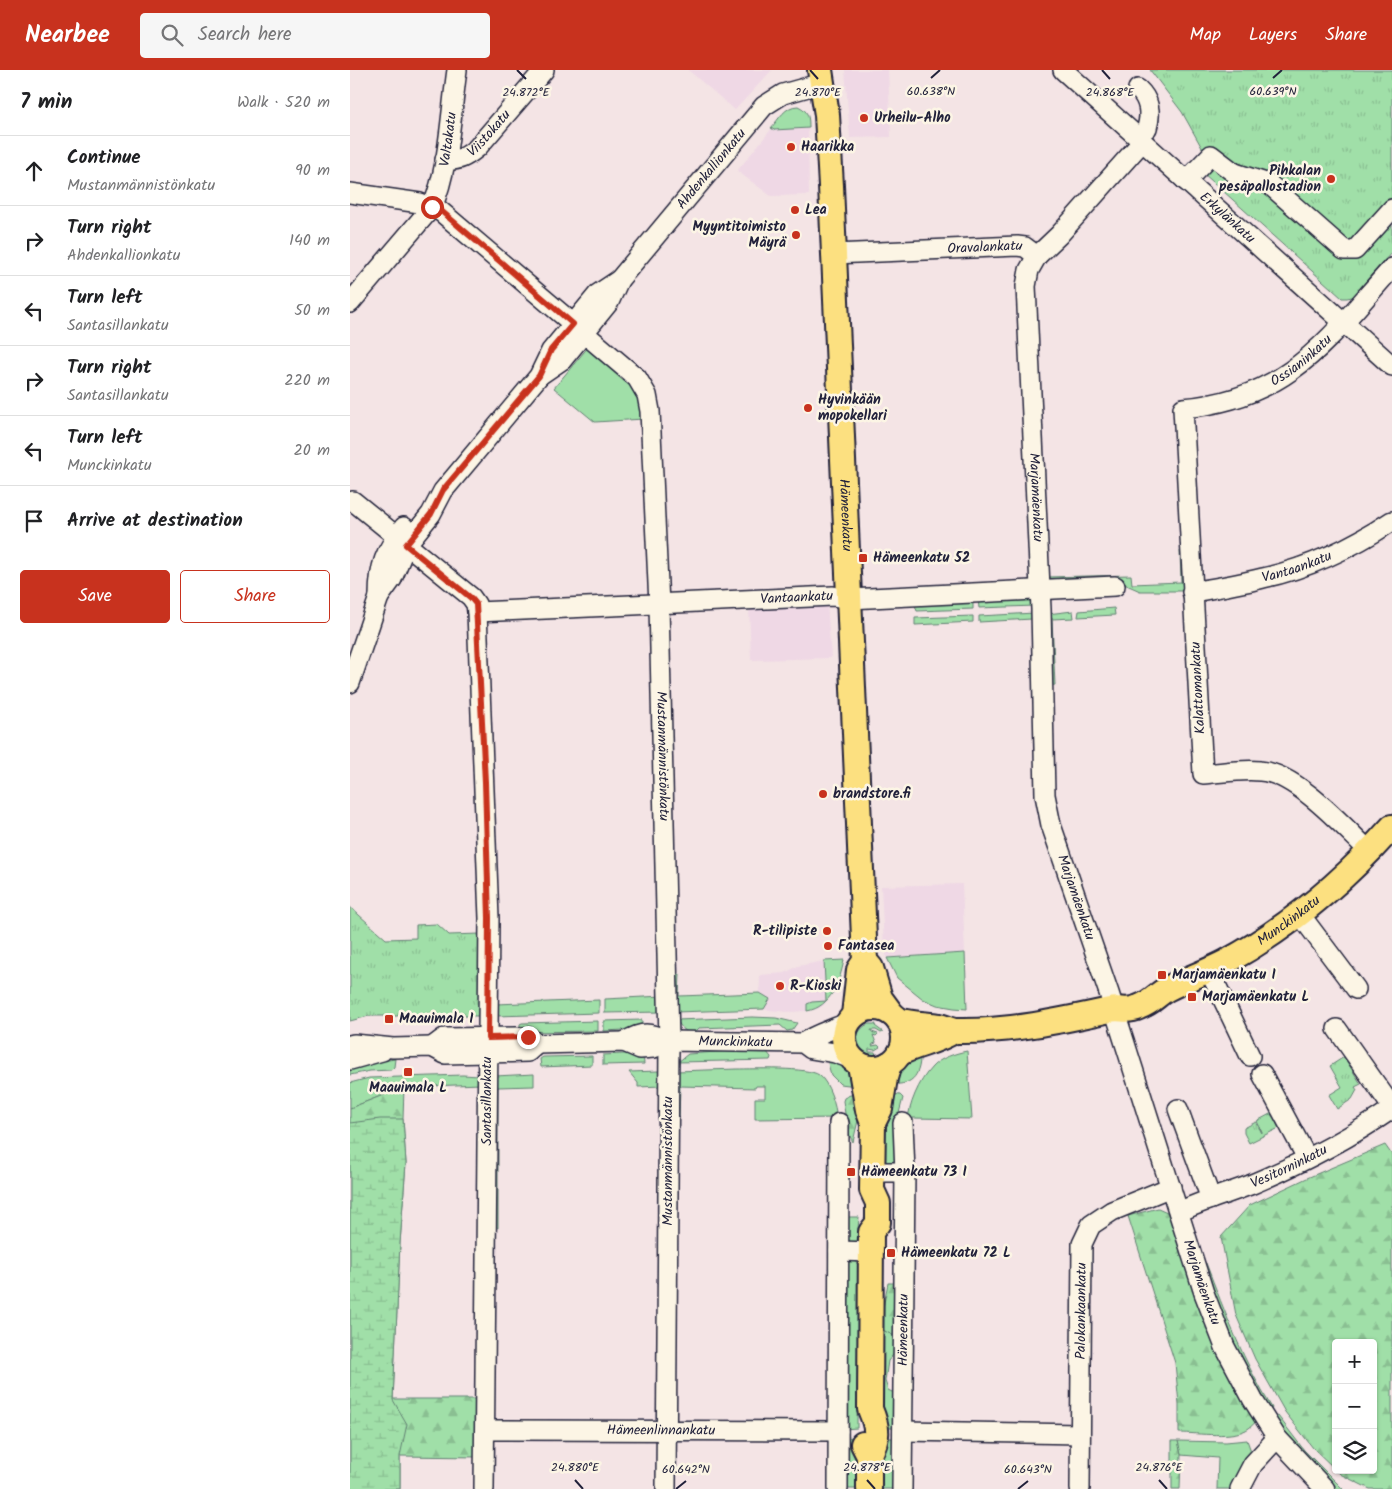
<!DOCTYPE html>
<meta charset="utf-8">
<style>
body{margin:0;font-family:Kalam,sans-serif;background:#f6f6f6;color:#202124}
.controls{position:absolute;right:15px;bottom:15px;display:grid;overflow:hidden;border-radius:5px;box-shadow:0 1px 4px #0004}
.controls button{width:45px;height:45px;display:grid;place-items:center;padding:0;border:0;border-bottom:1px solid #e0e0e0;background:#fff;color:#202124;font:25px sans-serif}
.stop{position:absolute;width:15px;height:15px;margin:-11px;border:4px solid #c8321e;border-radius:50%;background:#fff}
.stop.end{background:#c8321e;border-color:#fff;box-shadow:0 1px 5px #0008}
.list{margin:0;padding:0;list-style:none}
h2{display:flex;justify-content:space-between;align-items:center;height:65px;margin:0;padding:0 20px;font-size:21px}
h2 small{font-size:16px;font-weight:400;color:#757577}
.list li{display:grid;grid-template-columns:32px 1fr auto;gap:15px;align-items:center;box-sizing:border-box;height:70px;padding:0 20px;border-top:1px solid #e0e0e0}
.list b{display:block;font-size:19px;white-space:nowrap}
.list p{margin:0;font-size:16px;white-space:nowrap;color:#757577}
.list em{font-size:16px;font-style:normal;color:#757577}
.actions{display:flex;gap:10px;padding:15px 20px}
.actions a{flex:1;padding:11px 0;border:1px solid #c8321e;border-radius:5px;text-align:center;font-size:18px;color:#c8321e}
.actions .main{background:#c8321e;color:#fff}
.icon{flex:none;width:28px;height:28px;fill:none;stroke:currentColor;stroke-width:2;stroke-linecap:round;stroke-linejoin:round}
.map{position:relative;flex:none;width:1042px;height:1419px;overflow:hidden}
header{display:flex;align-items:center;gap:30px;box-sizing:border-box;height:70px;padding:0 25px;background:#c8321e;color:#fff}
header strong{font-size:24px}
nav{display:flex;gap:28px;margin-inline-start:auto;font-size:18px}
.search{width:350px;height:45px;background:#f6f6f6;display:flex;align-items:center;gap:12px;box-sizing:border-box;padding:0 18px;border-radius:5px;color:#757577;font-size:19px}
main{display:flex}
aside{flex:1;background:#fff}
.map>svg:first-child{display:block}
.built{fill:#efd8e5}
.green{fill:#a0dfa8;stroke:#618072}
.forest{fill:url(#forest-firs);stroke:#618072}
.wetland{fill:url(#wetland-marsh);stroke:#618072}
.park{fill:url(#park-tufts);stroke:#618072}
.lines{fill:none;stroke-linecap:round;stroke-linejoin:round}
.minor-casing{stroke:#22223b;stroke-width:22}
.major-casing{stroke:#22223b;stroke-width:28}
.minor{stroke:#fcf5e5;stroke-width:19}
.major{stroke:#fce080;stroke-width:24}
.route{stroke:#c8321e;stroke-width:6}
.ticks{fill:none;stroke:#22223b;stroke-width:2}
.poi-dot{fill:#c8321e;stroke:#fcf5e5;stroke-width:2}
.labels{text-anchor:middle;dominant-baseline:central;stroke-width:5;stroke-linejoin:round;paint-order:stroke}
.poi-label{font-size:14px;font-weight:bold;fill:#22223b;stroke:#fcf5e5;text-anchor:start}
.street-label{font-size:14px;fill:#22223b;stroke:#fcf5e5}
.ticks-label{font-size:12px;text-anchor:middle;fill:#22223b;stroke:#fcf5e5;stroke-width:5;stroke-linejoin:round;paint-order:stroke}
</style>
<header>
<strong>Nearbee</strong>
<div class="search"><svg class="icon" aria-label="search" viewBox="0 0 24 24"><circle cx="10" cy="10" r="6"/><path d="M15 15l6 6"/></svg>Search here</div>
<nav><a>Map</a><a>Layers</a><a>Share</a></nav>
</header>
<main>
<aside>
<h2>7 min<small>Walk · 520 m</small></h2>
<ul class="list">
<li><svg class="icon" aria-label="ahead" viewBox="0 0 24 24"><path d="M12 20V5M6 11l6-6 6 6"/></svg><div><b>Continue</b><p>Mustanmännistönkatu</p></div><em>90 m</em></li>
<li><svg class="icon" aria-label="right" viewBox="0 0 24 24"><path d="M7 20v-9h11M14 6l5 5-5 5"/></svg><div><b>Turn right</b><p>Ahdenkallionkatu</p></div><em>140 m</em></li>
<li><svg class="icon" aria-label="left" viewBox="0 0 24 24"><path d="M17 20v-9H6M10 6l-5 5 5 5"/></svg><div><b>Turn left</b><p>Santasillankatu</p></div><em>50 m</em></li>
<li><svg class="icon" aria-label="right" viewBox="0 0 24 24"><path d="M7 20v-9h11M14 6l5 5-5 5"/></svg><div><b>Turn right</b><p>Santasillankatu</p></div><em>220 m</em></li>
<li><svg class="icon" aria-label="left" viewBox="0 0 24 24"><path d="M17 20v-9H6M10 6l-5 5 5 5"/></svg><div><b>Turn left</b><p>Munckinkatu</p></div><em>20 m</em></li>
<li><svg class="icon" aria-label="arrive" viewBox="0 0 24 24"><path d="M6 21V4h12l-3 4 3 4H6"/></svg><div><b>Arrive at destination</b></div></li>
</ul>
<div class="actions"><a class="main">Save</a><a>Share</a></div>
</aside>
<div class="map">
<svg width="1042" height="1419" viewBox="0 0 1042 1419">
<defs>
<pattern id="forest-firs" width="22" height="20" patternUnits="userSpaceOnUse" patternTransform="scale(1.25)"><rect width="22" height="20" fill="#a0dfa8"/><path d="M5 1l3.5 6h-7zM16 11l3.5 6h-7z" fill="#8abf92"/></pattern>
<pattern id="wetland-marsh" width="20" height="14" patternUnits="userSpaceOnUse" patternTransform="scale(1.25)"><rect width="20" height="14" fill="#a0dfa8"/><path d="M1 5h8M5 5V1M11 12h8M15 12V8" fill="none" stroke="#8abf92"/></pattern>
<pattern id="park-tufts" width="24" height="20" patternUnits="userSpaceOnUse" patternTransform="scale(1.25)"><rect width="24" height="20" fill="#a0dfa8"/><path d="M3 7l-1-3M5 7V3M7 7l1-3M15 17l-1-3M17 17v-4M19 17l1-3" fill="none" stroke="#8abf92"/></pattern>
</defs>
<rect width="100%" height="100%" fill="#f4e4e5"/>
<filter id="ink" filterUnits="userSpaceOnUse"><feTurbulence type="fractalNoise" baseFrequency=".02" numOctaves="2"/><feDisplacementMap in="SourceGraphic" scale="10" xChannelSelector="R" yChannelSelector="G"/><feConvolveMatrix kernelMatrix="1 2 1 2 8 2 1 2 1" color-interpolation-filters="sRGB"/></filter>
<g filter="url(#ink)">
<g class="built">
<polygon points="338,0 422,0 385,40"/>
<polygon points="495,0 538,0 541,67 500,68"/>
<polygon points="443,36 454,39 458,47 459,125 421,126 387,101 437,40"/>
<polygon points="477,532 481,588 401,590 399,535"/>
<polygon points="612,814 615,883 537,888 534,878 531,816"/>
<polygon points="474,891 476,931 474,935 468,939 457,941 438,942 409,939 410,905 435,903 448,896"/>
</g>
<g class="green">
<path d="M 448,36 C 459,41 459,48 459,58 L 424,60 L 421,58 C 429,49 435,36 448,36 Z"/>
<polygon points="239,276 285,315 294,349 245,352 204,318"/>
<polygon points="830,481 833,482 835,520 831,521 790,521 772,513 772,509 703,512 696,507 781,505 782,514 831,512"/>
<polygon points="679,528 685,536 629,538 628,529"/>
<polygon points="620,530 623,533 623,539 567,541 564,532"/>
<polygon points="764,538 765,545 728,547 729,541"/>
<polygon points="723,541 724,548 702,549 705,615 698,616 697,544"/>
<polygon points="685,543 687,581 682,581 682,549 629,552 629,546"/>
<polygon points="623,546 623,552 565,555 565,548"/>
<polygon points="615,883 617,939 604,938 587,935 573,929 547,908 537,888"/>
<path d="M 494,890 C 490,911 481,937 457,941 L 457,934 L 462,932 L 476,931 L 474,891 Z"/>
<polygon points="326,904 330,904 329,926 410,923 420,929 414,939 326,942"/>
<polygon points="313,926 312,942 255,943 255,929"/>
<polygon points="249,930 249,943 146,946 146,934"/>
<path d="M 402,947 L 426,948 L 447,953 L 442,960 L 437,961 L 430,955 L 349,958 L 344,963 C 336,963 331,958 327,950 Z"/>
<polygon points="292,950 292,959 254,961 254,951"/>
<polygon points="248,951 248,961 170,962 170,954 172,953"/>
<path d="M 518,954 L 526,954 L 525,956 L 533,962 L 531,963 L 526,960 L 521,960 L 522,962 L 528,964 L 526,966 L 523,965 L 526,973 L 523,974 L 522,976 L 528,975 L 530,977 L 525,980 L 519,979 L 519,982 L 525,982 L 526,985 C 506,985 500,963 518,954 Z"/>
<polygon points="381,981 416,981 421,987 420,990 328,992 338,984"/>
<path d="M 617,981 L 622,1049 L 563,1048 L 563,1057 L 557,1054 C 559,1035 568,1012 582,997 C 590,988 606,983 617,981 Z"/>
<path d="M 570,982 C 571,1003 564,1016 542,1014 L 551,993 Z"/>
<polygon points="293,983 294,994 253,995 253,985"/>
<polygon points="242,986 242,995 191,997 190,989 193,987"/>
<polygon points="45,989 44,997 41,1000 20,1001 0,1005 0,996"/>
<path d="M 477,989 C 498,996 498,996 507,1016 L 490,1014 L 481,1005 Z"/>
<path d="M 387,999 C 403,999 458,997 469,1005 C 479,1012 486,1037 487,1048 L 405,1049 L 405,1028 L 415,1028 L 415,1016 L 406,1016 L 405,1018 L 330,1016 L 329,1049 L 325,1048 L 326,1001 Z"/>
<polygon points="309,1001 312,1002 312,1016 288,1017 288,1013 279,1002"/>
<polygon points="184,1004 184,1016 148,1017 148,1158 143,1156 145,1006"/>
<polygon points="113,1005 129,1006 131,1014 54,1017 0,1038 0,1013 19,1008"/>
<polygon points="539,1024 550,1025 553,1028 548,1047 546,1094 535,1094 536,1040"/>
<polygon points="495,1147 509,1147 507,1173 496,1172"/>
<polygon points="500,1190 504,1190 508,1195 507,1358 494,1359 497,1192"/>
<path d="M 856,1193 C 875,1243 894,1293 922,1338 L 920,1341 L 889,1289 L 853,1194 Z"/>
<polygon points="533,1260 546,1267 546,1281 538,1291 535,1311 538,1320 546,1324 545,1358 533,1358"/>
<polygon points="928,1346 954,1380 993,1419 985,1419 967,1401 923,1349"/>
<polygon points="497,1367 507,1368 507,1419 494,1419"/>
<rect x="532" y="1368" width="13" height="51"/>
<polygon points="897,1370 902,1384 885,1419 867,1419 868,1388 831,1385 828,1371 876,1372"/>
</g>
<g class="forest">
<polygon points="54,1017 53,1049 56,1093 50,1173 43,1329 130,1329 128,1387 50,1386 50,1419 0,1419 0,1038"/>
<polygon points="500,1025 508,1025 509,1046 503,1072 498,1062 493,1031 494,1028"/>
<polygon points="1035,1075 1042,1085 1042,1419 1020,1419 990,1404 986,1400 1023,1400 1023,1273 986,1273 986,1400 963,1378 935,1342 905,1289 886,1245 871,1167 900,1135 957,1108"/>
<path d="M 808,1138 L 817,1142 L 824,1154 L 908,1350 C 904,1353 902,1356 899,1358 C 885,1369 847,1363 829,1363 L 829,1334 L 825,1293 L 778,1146 Z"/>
<polygon points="538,1213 547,1213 546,1267 533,1260 533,1238"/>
<polygon points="822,1371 828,1371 831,1385 830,1419 822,1419"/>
</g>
<polygon class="wetland" points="30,1049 53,1049 56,1093 50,1173 43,1330 57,1354 50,1386 50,1419 0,1419 0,1053"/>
<g class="park">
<polygon points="800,0 1042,0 1042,182 1002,227 997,228 992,228 853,103 861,94 832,42"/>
<polygon points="0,837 36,869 66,868 66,855 87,854 99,865 130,864 131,946 19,946 0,951"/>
<polygon points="994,987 1011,1014 1005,1017 1007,1020 1002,1029 987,1039 979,1025 992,1017 980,996"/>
<polygon points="922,1043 929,1058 899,1073 894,1063 894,1058 906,1052 912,1063 907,1051"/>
</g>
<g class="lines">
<defs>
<g id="minor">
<path id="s1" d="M 713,0 L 1042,296"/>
<path d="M 788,19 C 800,30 801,44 797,58"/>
<path id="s2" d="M 792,72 L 709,165 L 687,186 L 679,200 L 676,216 L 691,539 L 695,725 L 701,755 L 759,923 L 854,1223 L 875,1277 L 903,1330 L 927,1368 L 975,1419"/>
<path id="s3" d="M 95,90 C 109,91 116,87 127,78 L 194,0"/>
<polyline points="885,103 919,114 994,180 1005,180 1042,139"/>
<polyline points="836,111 861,85 895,111"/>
<path id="s4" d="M 0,123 L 70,133 L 89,140 L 287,308 L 297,325 L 300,341 L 309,535 L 319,971 L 316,1419"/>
<path id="s5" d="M 484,184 L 667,176 L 675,177 L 687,186"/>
<path id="s6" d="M 0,233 L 82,137 C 99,100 101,41 107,0"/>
<path id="s7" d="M 190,305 L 212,290 L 259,232 L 269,210 L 414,36 L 433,24 L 472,13"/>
<polyline points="3,431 121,527 126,534 127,542 139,848 134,1419"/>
<path id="s8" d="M 842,522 C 866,518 890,514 913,508 C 959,498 1003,477 1042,451"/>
<path d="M 29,527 C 29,496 35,481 54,457"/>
<path id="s9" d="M 127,542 L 483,526 L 499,529 L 765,516"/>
<polyline points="0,613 29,527 42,509 56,475 81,444 93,421 189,306 201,281 248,224 269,210"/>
<path id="s10" d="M 1019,781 C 994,757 946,703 910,701 C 891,699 871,703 853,704 L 833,338 C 939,329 976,271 1042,198"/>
<polyline points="949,843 1006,919"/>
<polyline points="859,900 900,986"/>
<polyline points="987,959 1042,1037"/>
<path d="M 274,972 C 293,961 299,962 319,971"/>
<path d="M 453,973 C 467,963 483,960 498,952"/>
<polyline points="0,975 4,974 43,978 82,977 95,984 178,982 187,974"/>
<path id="s11" d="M 82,977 L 94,968 L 167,967 L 178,967 L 187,974 L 274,972 L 290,979 L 304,978 L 319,971 L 453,973 L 461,979 L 485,983 L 502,989"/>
<polyline points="0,990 32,981"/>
<polyline points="912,1004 957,1088"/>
<polyline points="828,1039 861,1129"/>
<polyline points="522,1102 555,1102"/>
<path id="s12" d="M 829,1142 C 851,1131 877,1124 900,1115 C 950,1094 998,1069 1042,1039"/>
<polyline points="489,1181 521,1182"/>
<path id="s13" d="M 135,1360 L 488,1361"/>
<polyline points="553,1361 730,1364"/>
<polyline points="488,1419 489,1053"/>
<path id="s14" d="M 552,1419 L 555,1102 L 553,1053"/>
<path id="s15" d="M 730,1419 L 732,1174 L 741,1155 L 762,1141 L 821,1117"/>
<polyline points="890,1419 903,1394 927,1368"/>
</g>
<g id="major">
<path id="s16" d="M 470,0 L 477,45 L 481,116 L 515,891 L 509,900 L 504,945"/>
<polyline points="515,891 521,898 530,928 541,943"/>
<circle cx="524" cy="968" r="30"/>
<path id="s17" d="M 548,950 C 562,954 574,954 589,956 C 595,957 601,961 607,961 C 658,962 710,951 760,940 C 771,937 776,943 789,937 C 803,932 806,925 817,919 C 836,909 857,902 876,892 C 938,858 995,810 1042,757"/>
<path d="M 550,983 C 568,974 587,972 604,961"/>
<polyline points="510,995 518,1040 523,1053"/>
<polyline points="513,1374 519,1386 519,1419"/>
<path d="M 519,1386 C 529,1367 528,1358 520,1339 L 521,1162 L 528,1153 L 528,1133 L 522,1120 L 523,1053 L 530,1039 L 535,1008 L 539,994"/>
</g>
</defs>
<use href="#minor" class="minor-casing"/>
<use href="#major" class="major-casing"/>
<use href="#minor" class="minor"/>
<use href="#major" class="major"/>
</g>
</g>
<g class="lines" filter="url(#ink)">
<polyline class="route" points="82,137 90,140 223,254 201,280 189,306 93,420 81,444 56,475 121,528 126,534 135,712 139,848 138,968 178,967"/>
</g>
<path class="ticks" d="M 167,0 L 176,9M 460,0 L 468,9M 752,0 L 760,9M 581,8 L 590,0M 923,8 L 932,0M 225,1410 L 233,1419M 517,1410 L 525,1419M 809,1410 L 817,1419M 326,1419 L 336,1411M 668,1419 L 678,1411"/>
<g class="poi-dot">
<circle cx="514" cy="48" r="5"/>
<circle cx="441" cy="77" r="5"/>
<circle cx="981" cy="109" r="5"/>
<circle cx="445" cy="140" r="5"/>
<circle cx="446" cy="165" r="5"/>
<circle cx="458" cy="338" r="5"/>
<rect x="508" y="483" width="10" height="10" rx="2.5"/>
<circle cx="473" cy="724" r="5"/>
<circle cx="477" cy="861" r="5"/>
<circle cx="478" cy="876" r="5"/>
<rect x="807" y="900" width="10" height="10" rx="2.5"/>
<circle cx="430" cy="916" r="5"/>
<rect x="837" y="922" width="10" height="10" rx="2.5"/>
<rect x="34" y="944" width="10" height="10" rx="2.5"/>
<rect x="53" y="997" width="10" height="10" rx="2.5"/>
<rect x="496" y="1097" width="10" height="10" rx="2.5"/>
<rect x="536" y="1178" width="10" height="10" rx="2.5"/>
</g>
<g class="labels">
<g class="poi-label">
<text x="524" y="48">Urheilu-Alho</text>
<text x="451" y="77">Haarikka</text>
<text x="971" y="101" text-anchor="end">Pihkalan<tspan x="971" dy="16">pesäpallostadion</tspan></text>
<text x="455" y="140">Lea</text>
<text x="436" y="157" text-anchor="end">Myyntitoimisto<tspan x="436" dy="16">Mäyrä</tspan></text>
<text x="468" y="330">Hyvinkään<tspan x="468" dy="16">mopokellari</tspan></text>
<text x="523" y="488">Hämeenkatu 52</text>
<text x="483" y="724">brandstore.fi</text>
<text x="467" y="861" text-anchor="end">R-tilipiste</text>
<text x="488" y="876">Fantasea</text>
<text x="822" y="905">Marjamäenkatu I</text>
<text x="440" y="916">R-Kioski</text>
<text x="852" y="927">Marjamäenkatu L</text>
<text x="49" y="949">Maauimala I</text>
<text x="58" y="1018" text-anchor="middle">Maauimala L</text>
<text x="511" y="1102">Hämeenkatu 73 I</text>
<text x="551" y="1183">Hämeenkatu 72 L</text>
</g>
<g class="street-label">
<text stroke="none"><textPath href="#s3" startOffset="54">Viistokatu</textPath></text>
<text stroke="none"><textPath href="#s6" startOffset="196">Valtakatu</textPath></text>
<text stroke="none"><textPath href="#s7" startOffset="270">Ahdenkallionkatu</textPath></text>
<text stroke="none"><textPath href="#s1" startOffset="221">Erkylänkatu</textPath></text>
<text stroke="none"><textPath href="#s5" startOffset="151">Oravalankatu</textPath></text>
<text stroke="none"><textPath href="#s10" startOffset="691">Ossianinkatu</textPath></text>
<text stroke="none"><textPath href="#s2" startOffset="399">Marjamäenkatu</textPath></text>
<text stroke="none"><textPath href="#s16" startOffset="446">Hämeenkatu</textPath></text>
<text stroke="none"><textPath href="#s8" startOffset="108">Vantaankatu</textPath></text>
<text stroke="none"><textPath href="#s9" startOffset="320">Vantaankatu</textPath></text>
<text transform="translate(848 618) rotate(-93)">Kalattomankatu</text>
<text stroke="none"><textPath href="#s4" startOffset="732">Mustanmännistönkatu</textPath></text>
<text stroke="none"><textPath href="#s2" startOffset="804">Marjamäenkatu</textPath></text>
<text stroke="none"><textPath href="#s17" startOffset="418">Munckinkatu</textPath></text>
<text stroke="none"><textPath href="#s11" startOffset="312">Munckinkatu</textPath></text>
<text transform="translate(137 1031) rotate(-90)">Santasillankatu</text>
<text transform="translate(318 1091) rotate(-90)">Mustanmännistönkatu</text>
<text stroke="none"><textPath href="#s12" startOffset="119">Vesitorninkatu</textPath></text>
<text stroke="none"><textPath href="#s2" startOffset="1209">Marjamäenkatu</textPath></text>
<text stroke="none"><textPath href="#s15" startOffset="178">Palokankaankatu</textPath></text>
<text stroke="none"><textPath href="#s14" startOffset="159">Hämeenkatu</textPath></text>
<text stroke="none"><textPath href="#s13" startOffset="176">Hämeenlinnankatu</textPath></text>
</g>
</g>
<g class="ticks-label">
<text x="581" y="25">60.638°N</text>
<text x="923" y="25">60.639°N</text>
<text x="176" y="26">24.872°E</text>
<text x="468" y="26">24.870°E</text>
<text x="760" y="26">24.868°E</text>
<text x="225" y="1401">24.880°E</text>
<text x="517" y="1401">24.878°E</text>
<text x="809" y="1401">24.876°E</text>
<text x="336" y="1403">60.642°N</text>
<text x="678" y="1403">60.643°N</text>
</g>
</svg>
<div class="controls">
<button>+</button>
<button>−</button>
<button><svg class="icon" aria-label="layers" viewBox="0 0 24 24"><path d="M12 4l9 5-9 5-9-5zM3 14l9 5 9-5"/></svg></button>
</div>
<div class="stop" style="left:82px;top:137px"></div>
<div class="stop end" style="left:178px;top:967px"></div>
</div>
</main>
